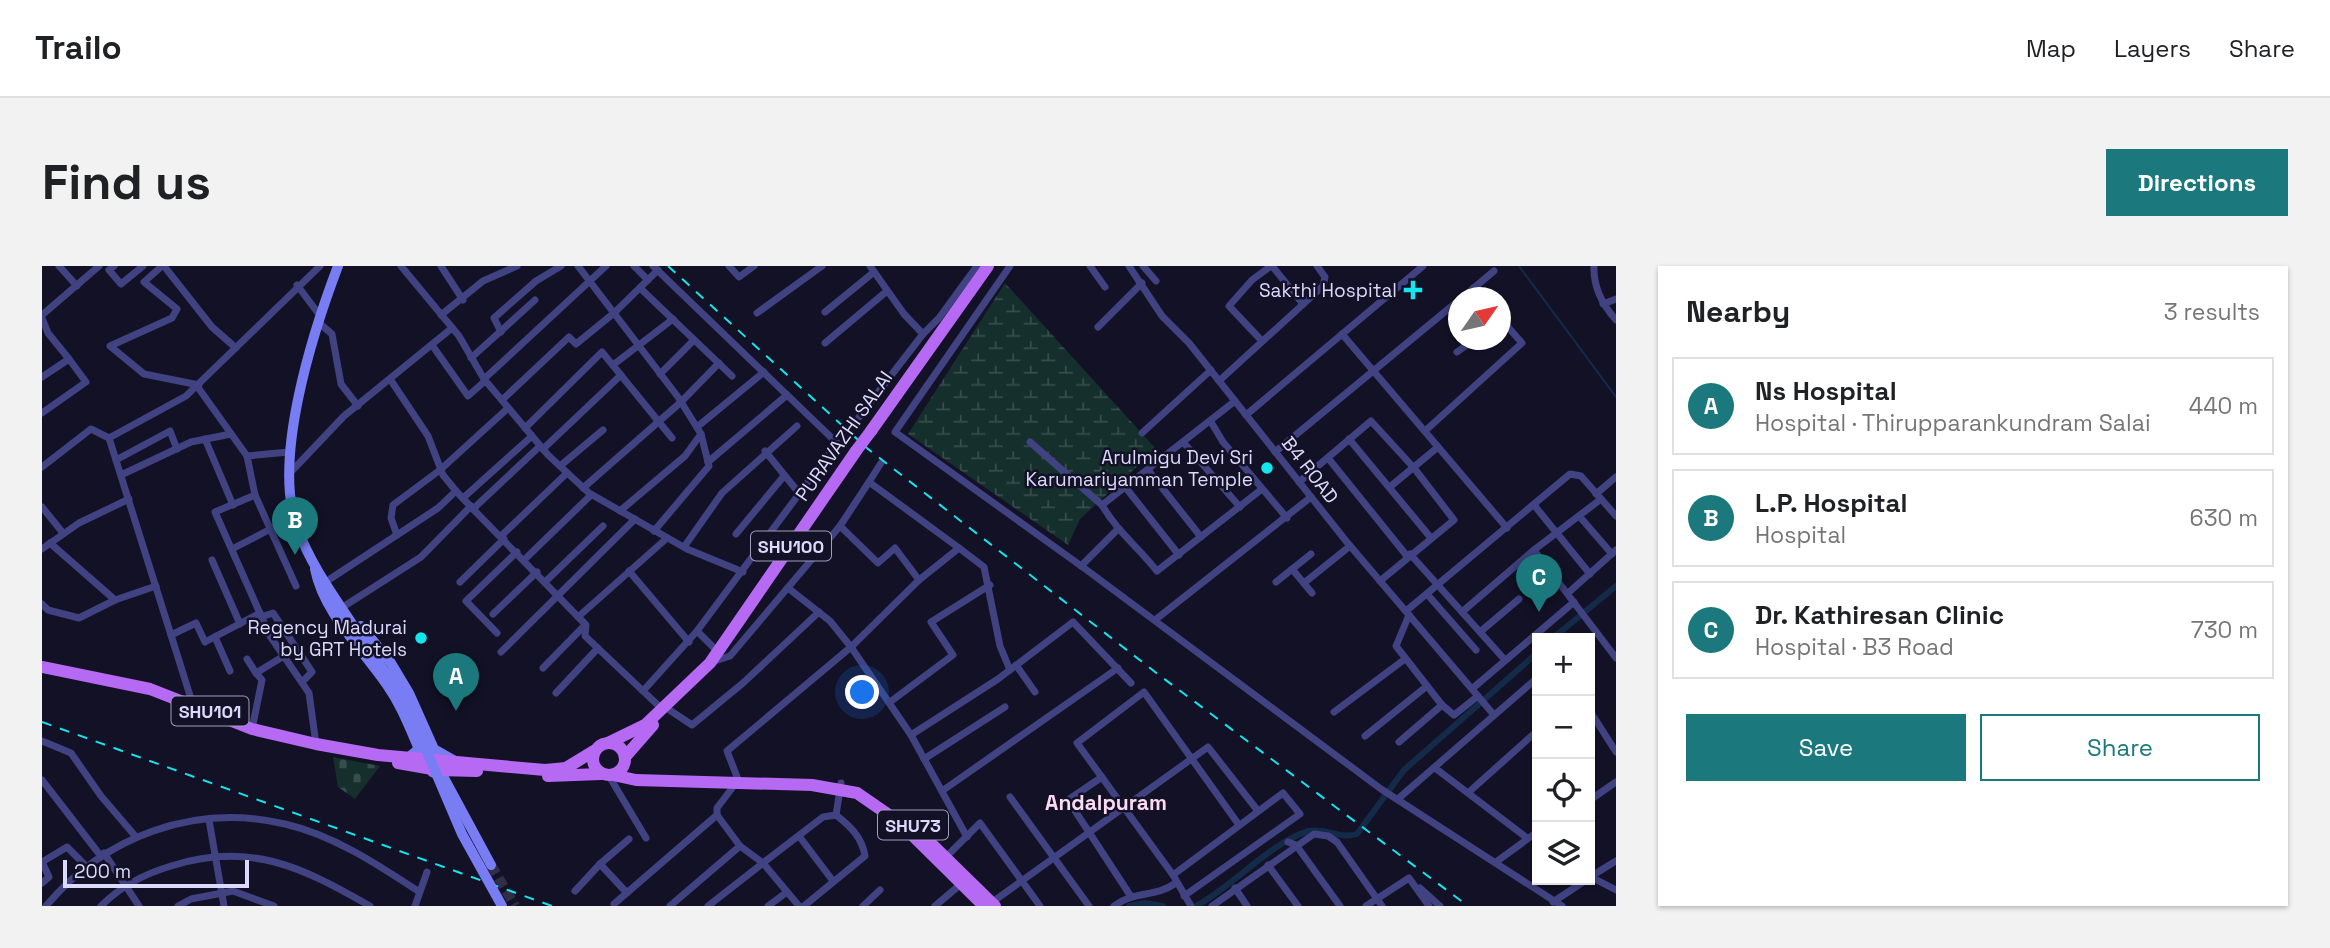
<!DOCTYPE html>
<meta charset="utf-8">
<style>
body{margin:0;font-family:"Space Grotesk",sans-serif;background:#f2f2f2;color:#202124}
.controls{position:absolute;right:21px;bottom:21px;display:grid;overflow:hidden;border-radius:0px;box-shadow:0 2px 5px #0004}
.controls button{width:63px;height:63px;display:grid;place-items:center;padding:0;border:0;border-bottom:2px solid #e0e0e0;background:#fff;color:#202124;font:35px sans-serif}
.compass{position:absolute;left:1406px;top:21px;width:63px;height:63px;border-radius:50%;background:#fff;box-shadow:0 2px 5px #0004;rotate:56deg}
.scale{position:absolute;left:21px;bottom:18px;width:186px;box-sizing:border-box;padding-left:7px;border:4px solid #dbd9fc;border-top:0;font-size:19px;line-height:24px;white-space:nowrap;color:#dbd9fc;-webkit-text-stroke:5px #131126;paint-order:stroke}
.you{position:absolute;left:821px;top:427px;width:24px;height:24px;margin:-18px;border:5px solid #fff;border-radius:50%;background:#1a73e8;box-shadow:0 0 0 10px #1a73e833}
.badge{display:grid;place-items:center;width:46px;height:46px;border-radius:50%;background:#1b797e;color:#fff;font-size:23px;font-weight:700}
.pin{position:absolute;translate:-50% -58px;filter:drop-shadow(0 2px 4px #0008)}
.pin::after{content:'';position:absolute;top:37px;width:24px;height:21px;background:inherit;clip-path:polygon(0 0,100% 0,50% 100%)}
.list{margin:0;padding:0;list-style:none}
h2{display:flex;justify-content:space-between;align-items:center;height:91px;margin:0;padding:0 28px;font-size:30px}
h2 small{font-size:23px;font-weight:400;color:#757577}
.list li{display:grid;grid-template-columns:46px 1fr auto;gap:21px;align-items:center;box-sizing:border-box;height:98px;margin:0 14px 14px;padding:0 14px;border:2px solid #e0e0e0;border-radius:0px}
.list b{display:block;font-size:26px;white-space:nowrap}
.list p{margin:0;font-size:23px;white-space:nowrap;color:#757577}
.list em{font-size:23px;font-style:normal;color:#757577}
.actions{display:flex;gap:14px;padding:21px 28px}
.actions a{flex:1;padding:16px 0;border:2px solid #1b797e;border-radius:0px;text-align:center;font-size:24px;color:#1b797e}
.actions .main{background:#1b797e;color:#fff}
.icon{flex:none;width:38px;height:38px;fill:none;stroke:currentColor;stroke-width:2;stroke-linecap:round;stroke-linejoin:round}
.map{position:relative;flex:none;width:1574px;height:640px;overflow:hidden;border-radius:0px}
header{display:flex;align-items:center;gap:42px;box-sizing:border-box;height:98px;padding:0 35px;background:#fff;border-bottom:2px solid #e0e0e0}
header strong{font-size:33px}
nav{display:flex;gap:38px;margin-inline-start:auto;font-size:24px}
.intro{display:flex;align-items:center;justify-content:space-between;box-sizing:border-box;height:168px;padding:0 42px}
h1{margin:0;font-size:49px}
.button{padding:18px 32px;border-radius:0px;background:#1b797e;color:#fff;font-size:24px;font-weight:700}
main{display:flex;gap:42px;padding:0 42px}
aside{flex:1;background:#fff;border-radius:0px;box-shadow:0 2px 5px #0004}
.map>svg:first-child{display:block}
.wetland{fill:url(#wetland-marsh)}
.cemetery{fill:url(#cemetery-stones)}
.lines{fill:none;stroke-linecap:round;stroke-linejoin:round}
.stream{stroke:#132b48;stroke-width:2}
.canal{stroke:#132b48;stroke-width:6}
.secondary-tunnel{stroke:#312f46;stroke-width:10;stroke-dasharray:10 5;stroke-linecap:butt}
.street{stroke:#404281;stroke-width:7}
.secondary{stroke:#787df4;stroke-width:10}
.primary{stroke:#b669f3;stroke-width:12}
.rail{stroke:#15e5ec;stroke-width:2;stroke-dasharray:10 9;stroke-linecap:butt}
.secondary-bridge{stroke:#787df4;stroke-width:10}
.primary-bridge{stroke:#b669f3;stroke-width:12}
.poi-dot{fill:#15e5ec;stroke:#131126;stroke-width:2.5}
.labels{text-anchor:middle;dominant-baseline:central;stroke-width:5;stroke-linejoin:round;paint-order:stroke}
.shield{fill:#131126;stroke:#9f9dbc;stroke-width:2}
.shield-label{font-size:18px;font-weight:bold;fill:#dbd9fc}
.poi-label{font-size:19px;fill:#dbd9fc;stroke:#131126;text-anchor:end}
.street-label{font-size:19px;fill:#dbd9fc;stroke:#131126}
.neighbourhood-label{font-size:21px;font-weight:bold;fill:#fcdbf2;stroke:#131126}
</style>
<header>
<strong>Trailo</strong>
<nav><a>Map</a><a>Layers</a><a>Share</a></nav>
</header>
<div class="intro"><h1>Find us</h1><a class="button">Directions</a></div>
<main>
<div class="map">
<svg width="1574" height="640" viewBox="0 0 1574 640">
<defs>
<pattern id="wetland-marsh" width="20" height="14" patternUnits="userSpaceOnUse" patternTransform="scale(1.75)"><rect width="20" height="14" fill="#152f2c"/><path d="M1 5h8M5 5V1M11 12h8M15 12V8" fill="none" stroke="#364d4c"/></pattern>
<pattern id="cemetery-stones" width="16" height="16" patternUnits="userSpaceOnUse" patternTransform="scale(1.75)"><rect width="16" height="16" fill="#152f2c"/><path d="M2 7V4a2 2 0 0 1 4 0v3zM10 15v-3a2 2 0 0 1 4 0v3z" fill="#364d4c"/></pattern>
</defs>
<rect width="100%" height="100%" fill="#131126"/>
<polygon class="wetland" points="963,17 1114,183 1038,253 1026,279 866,168"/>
<polygon class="cemetery" points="291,491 338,500 313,533 296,521"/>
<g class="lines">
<polyline class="stream" points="1477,0 1574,131"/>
<g class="canal">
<polyline points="1511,372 1574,320"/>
<polyline points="1087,640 1103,637 1121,640"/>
<path d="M 1154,640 C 1189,622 1230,575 1267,565 C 1283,561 1299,574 1315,568 L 1362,504 L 1495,387"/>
</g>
<polyline class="secondary-tunnel" points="449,599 473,640"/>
<g class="street">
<polyline points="17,0 35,20"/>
<polyline points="72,0 67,4 79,18 101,0"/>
<polyline points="120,0 102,16 135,43 130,52 68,80 102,108 157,119"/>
<polyline points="122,0 170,61 194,82"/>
<polyline points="359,0 417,70 442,113 506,189 547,227 645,283 701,306"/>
<polyline points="399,0 421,34"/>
<polyline points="536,0 636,131 659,168 667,200 612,265"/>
<polyline points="592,0 606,14"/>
<polyline points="687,0 697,11 712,0"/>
<polyline points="828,0 862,48 881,68 897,52 935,0"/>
<polyline points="968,0 853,166 1042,302 1339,523 1520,640"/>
<polyline points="1048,0 1063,21"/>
<polyline points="1087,0 1120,50 1147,77 1304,275 1452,449"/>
<polyline points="1101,0 1114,15"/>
<polyline points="1230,0 1261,38"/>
<path d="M 1552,0 C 1551,21 1560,38 1574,54"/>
<polyline points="255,19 279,51"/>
<polyline points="598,22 690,110"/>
<polyline points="1431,22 1440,32"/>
<polyline points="1420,32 1452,5"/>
<polyline points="1561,38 1574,33"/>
<polyline points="783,46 832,6"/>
<polyline points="715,47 780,0"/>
<polyline points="0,49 57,0"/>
<polyline points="399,49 441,15 475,0"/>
<polyline points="0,52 6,67 27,93 0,111"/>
<polyline points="277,57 290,68 299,118 316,140"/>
<polyline points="1056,61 1100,17"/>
<polyline points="459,66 452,52 494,15 519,0"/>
<polyline points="1300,68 1465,262"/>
<polyline points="1220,75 1187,40 1210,14 1229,0"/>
<polyline points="783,77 845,25"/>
<polyline points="390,79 426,130 443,115"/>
<polyline points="1415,86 1432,74"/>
<polyline points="429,92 493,34"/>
<polyline points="571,99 631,53"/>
<polyline points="618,108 652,74"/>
<polyline points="348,113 386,170 401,209 414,225"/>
<polyline points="442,113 564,0"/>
<polyline points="1177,115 1281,20 1283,11 1275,0"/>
<polyline points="155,120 205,190 247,186"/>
<polyline points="460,134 527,71 534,78 572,47 616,4"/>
<polyline points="0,147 44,116 27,93"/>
<polyline points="1204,149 1381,0"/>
<polyline points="817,151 881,68"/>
<polyline points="1169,156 1181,176 1245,252"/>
<polyline points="655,161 722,106"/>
<polyline points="483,162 560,86 630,172"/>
<polyline points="1383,165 1480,77 1458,52"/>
<polyline points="1100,167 1169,104"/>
<polyline points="163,173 191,239"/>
<polyline points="1307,173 1389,272"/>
<polyline points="988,176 1060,239 1193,135"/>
<polyline points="1142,177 1198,241"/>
<polyline points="498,180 431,243 544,359 543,370 620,443"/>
<polyline points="501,183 579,109"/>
<polyline points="723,185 757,227"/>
<polyline points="1233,186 1416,35"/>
<polyline points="205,190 213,229 173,246 228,370 267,427 274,478"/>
<polyline points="1286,192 1365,290"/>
<polyline points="74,194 128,165 135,183"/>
<polyline points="666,196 745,129"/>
<polyline points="518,200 561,164"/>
<polyline points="0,201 49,163 67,172"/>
<polyline points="1106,204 1159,271"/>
<polyline points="79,209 149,176 189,168"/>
<polyline points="246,209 302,150 410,62"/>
<polyline points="827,216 839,197"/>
<polyline points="1257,216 1329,155 1372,202 1412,254 1338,315"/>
<polyline points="1349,220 1396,181"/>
<polyline points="541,222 639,136 677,97"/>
<polyline points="1084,222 1137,289"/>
<polyline points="1554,228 1574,211"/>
<polyline points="213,229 254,320"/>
<polyline points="421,232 490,170"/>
<path d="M 1060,239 C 1074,264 1097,282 1115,305 L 1220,223"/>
<polyline points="1492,239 1548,308"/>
<polyline points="0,241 21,267"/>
<polyline points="578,245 643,190 659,168"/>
<polyline points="1538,251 1570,288"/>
<polyline points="694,268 742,210"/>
<polyline points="355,269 349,252 351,239 398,204 466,142"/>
<polyline points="459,270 525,207"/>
<polyline points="8,277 73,334 114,320"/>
<polyline points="642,281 680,227 755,160"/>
<polyline points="917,282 942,301 958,380 968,404"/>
<polyline points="0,283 37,257 87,233"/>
<polyline points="190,283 252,251"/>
<polyline points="1492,284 1574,392"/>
<polyline points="1368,288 1463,394"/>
<polyline points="170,294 198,358"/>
<polyline points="482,294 549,229"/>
<polyline points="1039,300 1076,263"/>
<polyline points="1250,303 1270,327"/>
<polyline points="587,305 647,376"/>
<polyline points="288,313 396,242 414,225 431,243"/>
<polyline points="504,315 561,260"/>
<polyline points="418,316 462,273"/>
<polyline points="1234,316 1269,288"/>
<polyline points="1262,317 1308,280"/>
<polyline points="746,322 788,355 809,381 869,469 925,571"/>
<polyline points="1526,327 1574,284"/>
<polyline points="1385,328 1434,384"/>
<polyline points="0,338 6,344 37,352 73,334"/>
<polyline points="304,339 379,291 429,240"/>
<polyline points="1364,345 1528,208 1539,210 1574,250"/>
<polyline points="1420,346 1492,284 1559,233"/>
<polyline points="451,348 495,306"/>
<polyline points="1367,349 1354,380 1400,439 1412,449 1436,430"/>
<polyline points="219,351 231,347 270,406 260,416"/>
<polyline points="536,351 625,272"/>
<polyline points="1113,354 1269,231"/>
<polyline points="655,365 676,386"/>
<polyline points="1438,366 1477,333"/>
<polyline points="455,367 424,335 475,286"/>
<polyline points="129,369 154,357 163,376 218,347"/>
<polyline points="173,371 188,405"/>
<polyline points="459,386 593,253"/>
<polyline points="205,393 214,407 242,390"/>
<polyline points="670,396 688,390 798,260 836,297 853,282 877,314"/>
<polyline points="974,399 993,426"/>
<polyline points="501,402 543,359"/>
<polyline points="1431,422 1532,336"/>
<polyline points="601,425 655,365 795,177 611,0"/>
<polyline points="514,427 556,382"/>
<polyline points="848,436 911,389 889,356 948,319"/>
<polyline points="151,439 67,172 144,130 278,0"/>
<polyline points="626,443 650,459 701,417 777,346"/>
<polyline points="1548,445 1574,486"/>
<polyline points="1292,446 1363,393"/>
<polyline points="210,463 220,414 214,407"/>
<polyline points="869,469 956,413 1031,356 1089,417"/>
<polyline points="1323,470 1385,420"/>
<polyline points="0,475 29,487 59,530 94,571"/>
<polyline points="1357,476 1400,439"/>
<polyline points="882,493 963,441"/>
<polyline points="1393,502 1485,572"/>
<polyline points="567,510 604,572"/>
<polyline points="1060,511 1026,534 1088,629"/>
<polyline points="0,514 58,589"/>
<polyline points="697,516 685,485 809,381 877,314 917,282 827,216 798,260"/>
<polyline points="900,525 1076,402"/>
<polyline points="1427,526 1495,465"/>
<polyline points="968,531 1047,640"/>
<polyline points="1357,532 1495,412"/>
<polyline points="1548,534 1574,516"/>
<polyline points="167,554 182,640"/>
<polyline points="757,570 791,615"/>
<polyline points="1246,576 1254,579 1298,640"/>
<polyline points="62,587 97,640"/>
<polyline points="903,592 938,557 998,640"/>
<polyline points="0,596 25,581 43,599"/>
<polyline points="1454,596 1495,566"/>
<polyline points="558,598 587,573"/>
<polyline points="1226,599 1256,640"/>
<polyline points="1131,609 1241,527 1258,548 1142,630"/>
<polyline points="1548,611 1574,595"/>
<polyline points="1549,611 1574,624"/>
<polyline points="0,617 7,611 1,598"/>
<polyline points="1193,622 1205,640"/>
<polyline points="1378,622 1398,640"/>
<polyline points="533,625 558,598 585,627"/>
<polyline points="1511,636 1544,614"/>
<polyline points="949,637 1166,481 1216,545"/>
<polyline points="572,638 675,549 675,542 694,517"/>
<path d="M 4,640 C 63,570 152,537 243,558 C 291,569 335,598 376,625"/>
<path d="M 59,640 C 79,620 102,608 129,600 C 208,575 260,601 328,640"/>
<polyline points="136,640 149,633 191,625 232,640"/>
<polyline points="373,640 385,606"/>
<polyline points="628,640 698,580 675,549"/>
<polyline points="666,640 721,597 698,580"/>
<polyline points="726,640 745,626"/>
<polyline points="757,640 721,597 781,551 794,549 799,517"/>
<path d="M 762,640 L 823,590 C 820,571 808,560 794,549"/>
<polyline points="821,640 838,624"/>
<polyline points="893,640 919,618"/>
<path d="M 1072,640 C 1094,624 1112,632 1134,617"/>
<polyline points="1149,640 1131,609 1035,477 1102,426 1197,559"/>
<polyline points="1170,640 1272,568 1286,570 1295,576 1340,640"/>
<polyline points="1324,640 1367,612 1387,640"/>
</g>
<g class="secondary">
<path d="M 296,0 C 271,66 230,193 255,261 C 270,304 301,342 325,381"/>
<path d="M 273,303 C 282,348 320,382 345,419 C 359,439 367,460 377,483 L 367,491"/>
<polyline points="319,360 349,397 367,427 392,483 415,496"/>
<polyline points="390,506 401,510 449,599"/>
</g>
<g class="primary">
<polyline points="829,165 946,0"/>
<polyline points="0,401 108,423 210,463 274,478 336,489 503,504 524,502 552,485"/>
<circle cx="567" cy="493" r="16"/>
<polyline points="566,477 603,459 668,397 814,185"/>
<polyline points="583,491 611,459"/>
<polyline points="356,497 396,504 435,505"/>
<polyline points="571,509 594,514 770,519 815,527 857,556 942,640"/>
<polyline points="506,510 559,508"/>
<polyline points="861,550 953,640"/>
</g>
<g class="rail">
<polyline points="626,0 826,183 1117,409 1426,640"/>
<polyline points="0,456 510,640"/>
</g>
<polyline class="secondary-bridge" points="325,381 362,432 420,568 460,640"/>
<polyline class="primary-bridge" points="814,185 829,165"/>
</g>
<g class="poi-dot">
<path d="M1367.5 13.5h7v7h7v7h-7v7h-7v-7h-7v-7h7z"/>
<circle cx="1225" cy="202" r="7"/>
<circle cx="379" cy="372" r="7"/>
</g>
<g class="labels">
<g class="shield">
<rect x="709" y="265.5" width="80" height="29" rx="5"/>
<rect x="129.5" y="430.5" width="77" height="29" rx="5"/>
<rect x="836" y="544.5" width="70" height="29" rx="5"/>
</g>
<g class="shield-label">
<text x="749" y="280">SHU100</text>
<text x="168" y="445">SHU101</text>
<text x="871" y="559">SHU73</text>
</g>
<g class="poi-label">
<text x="1355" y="24">Sakthi Hospital</text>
<text x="1211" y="191">Arulmigu Devi Sri<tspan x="1211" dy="22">Karumariyamman Temple</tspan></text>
<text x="365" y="361">Regency Madurai<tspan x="365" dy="22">by GRT Hotels</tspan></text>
</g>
<g class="street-label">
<text transform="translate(802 170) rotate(-55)">PURAVAZHI SALAI</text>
<text transform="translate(1268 204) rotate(52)">B4 ROAD</text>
</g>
<g class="neighbourhood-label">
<text x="1064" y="536">Andalpuram</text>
</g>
</g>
</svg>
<div class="controls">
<button>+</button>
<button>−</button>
<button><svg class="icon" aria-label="locate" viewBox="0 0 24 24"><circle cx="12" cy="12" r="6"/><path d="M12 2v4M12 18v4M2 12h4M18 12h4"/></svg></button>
<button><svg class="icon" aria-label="layers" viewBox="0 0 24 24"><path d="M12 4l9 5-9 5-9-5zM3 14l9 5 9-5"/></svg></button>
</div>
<svg class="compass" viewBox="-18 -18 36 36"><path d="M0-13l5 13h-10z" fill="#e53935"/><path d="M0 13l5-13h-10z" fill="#757577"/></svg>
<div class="scale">200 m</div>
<div class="you"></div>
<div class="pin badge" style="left:414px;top:445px">A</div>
<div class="pin badge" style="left:253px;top:289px">B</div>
<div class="pin badge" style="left:1497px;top:346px">C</div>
</div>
<aside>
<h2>Nearby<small>3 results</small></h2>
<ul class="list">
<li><span class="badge">A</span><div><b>Ns Hospital</b><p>Hospital · Thirupparankundram Salai</p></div><em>440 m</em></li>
<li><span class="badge">B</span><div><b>L.P. Hospital</b><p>Hospital</p></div><em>630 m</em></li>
<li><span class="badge">C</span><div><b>Dr. Kathiresan Clinic</b><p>Hospital · B3 Road</p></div><em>730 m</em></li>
</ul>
<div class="actions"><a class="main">Save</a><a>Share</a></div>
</aside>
</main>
